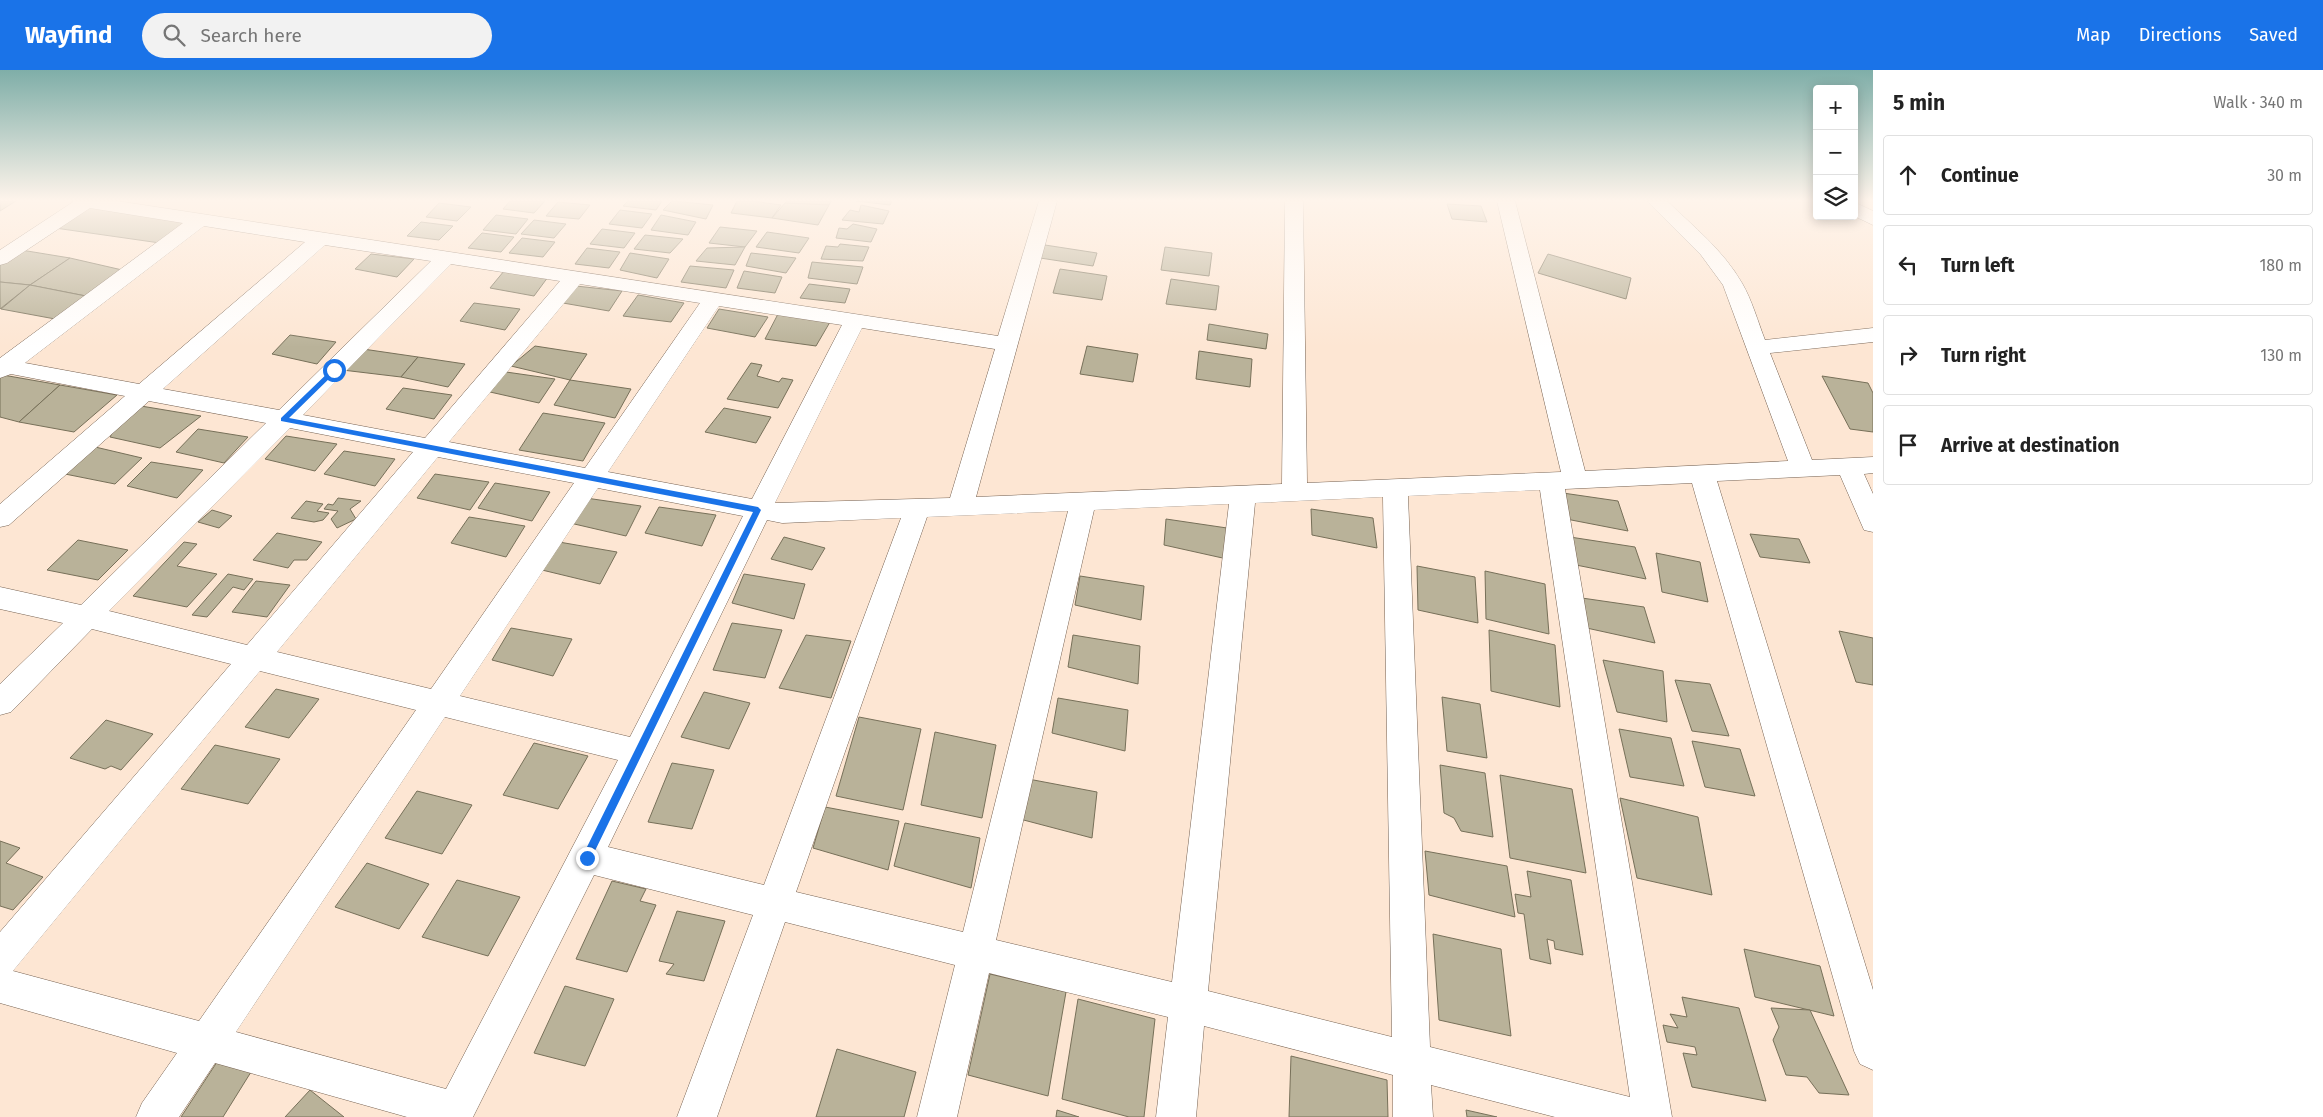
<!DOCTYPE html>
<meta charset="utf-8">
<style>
body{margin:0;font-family:"Fira Sans",sans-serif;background:#f2f2f2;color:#222}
.controls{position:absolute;right:15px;top:15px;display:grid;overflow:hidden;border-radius:5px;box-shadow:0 2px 12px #0003}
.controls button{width:45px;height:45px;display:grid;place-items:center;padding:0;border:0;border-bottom:1px solid #e0e0e0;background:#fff;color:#222;font:25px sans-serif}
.stop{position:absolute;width:15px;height:15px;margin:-11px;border:4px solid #1a73e8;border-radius:50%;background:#fff}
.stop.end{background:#1a73e8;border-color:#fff;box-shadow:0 1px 5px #0008}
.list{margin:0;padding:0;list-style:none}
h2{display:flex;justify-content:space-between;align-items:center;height:65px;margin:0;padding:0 20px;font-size:21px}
h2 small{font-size:16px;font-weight:400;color:#767676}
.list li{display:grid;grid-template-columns:32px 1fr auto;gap:15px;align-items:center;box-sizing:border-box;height:80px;margin:0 10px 10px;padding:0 10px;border:1px solid #e0e0e0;border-radius:5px}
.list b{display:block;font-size:19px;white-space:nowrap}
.list em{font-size:16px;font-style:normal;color:#767676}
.icon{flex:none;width:28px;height:28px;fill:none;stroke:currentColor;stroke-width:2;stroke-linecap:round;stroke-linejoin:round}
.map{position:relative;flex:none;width:1873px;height:1047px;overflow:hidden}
header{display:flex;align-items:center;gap:30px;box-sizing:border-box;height:70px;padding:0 25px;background:#1a73e8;color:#fff}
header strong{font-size:24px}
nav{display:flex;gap:28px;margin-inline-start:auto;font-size:18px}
.search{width:350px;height:45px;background:#f2f2f2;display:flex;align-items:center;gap:12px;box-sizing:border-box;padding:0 18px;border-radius:28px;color:#767676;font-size:19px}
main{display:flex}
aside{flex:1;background:#fff}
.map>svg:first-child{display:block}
.building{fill:#b9b299;stroke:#777059}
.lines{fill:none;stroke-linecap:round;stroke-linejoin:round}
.minor-casing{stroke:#776353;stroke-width:1}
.minor{fill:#fff;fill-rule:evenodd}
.route{fill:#1a73e8}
</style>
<header>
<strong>Wayfind</strong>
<div class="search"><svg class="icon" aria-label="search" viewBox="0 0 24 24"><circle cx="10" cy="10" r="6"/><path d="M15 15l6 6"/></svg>Search here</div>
<nav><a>Map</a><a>Directions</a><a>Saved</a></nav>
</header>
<main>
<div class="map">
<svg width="1873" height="1047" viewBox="0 0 1873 1047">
<rect width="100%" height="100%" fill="#fde6d3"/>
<g class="building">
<polygon points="0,131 16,131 0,141"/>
<polygon points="510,131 545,131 534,143 503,139"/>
<polygon points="628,131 662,131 656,140 623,136"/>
<polygon points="672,131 673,131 713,135 706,149 663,140"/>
<polygon points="737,131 752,131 781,135 772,148 731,143"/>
<polygon points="787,131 831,131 829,135 785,133"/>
<polygon points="856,131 892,131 890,135"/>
<polygon points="86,132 199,150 167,174 48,157"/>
<polygon points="558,132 590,135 579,149 546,146"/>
<polygon points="439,133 471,137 457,151 426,147"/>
<polygon points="785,133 829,135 818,155 772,148"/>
<polygon points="1447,134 1481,136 1487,152 1452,149"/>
<polygon points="861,135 889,141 883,154 842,150 850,140 859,142"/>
<polygon points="620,140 652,144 642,158 609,154"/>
<polygon points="496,145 528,149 516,164 483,160"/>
<polygon points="661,145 696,152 688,165 651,160"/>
<polygon points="534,150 566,154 554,168 521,164"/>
<polygon points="421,152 453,156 439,170 407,166"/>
<polygon points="853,154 877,159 871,172 836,168 839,158 847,159"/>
<polygon points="720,157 757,161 745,177 709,173"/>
<polygon points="602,159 635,163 624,178 590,174"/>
<polygon points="767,162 809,168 799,183 756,177"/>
<polygon points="482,163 514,167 501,182 468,178"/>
<polygon points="645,165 683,169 670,183 634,179"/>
<polygon points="522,168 555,172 543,187 509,183"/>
<polygon points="840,174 869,177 863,191 821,189 826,176 838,177"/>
<polygon points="1045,175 1097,183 1093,196 1040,188"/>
<polygon points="745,177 735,195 696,191 707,178"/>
<polygon points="1165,177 1212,183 1209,206 1161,200"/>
<polygon points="587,178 620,182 609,198 575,194"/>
<polygon points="15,179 70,188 30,215 0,212 0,192"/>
<polygon points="630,183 669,189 657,208 620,200"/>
<polygon points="751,183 796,188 786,203 746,196"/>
<polygon points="371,184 414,189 397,207 355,199"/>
<polygon points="1548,184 1631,208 1626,229 1538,203"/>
<polygon points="70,188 131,202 96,228 30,215"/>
<polygon points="812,192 863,197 857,214 808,208"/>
<polygon points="690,196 734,200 726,218 681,212"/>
<polygon points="1060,199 1107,206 1102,230 1053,223"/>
<polygon points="504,201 548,207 534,226 490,218"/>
<polygon points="744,201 782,207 775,223 737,218"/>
<polygon points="1171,209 1219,216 1216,240 1166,234"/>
<polygon points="0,212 30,215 0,239"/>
<polygon points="809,214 850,219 845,233 800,228"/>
<polygon points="30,215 96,228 66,251 1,239"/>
<polygon points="576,216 622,221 609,241 563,233"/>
<polygon points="638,225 684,233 671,252 623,246"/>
<polygon points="474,233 520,239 505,260 460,251"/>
<polygon points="719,239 768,247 755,267 707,258"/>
<polygon points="778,244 830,252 816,276 765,269"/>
<polygon points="1209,254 1268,264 1266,279 1207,270"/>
<polygon points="290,265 336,272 317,294 272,284"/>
<polygon points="535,276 587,284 570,310 511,296"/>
<polygon points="1087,276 1138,284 1133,312 1080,304"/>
<polygon points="356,278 418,287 401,307 334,299"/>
<polygon points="1199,281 1252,289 1250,317 1196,309"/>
<polygon points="418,287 465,294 448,317 401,307"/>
<polygon points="751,293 762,295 757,306 779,312 782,308 793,310 778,338 727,329"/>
<polygon points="506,302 555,309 539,333 490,322"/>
<polygon points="3,305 60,315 19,352 0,347 0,308"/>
<polygon points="1822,306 1868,313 1873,323 1873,362 1850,359"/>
<polygon points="570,310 631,319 615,348 554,335"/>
<polygon points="60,315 117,325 74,362 19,352"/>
<polygon points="403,318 452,325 434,349 386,339"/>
<polygon points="129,334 201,346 160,378 110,367"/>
<polygon points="724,338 771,347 756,373 705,362"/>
<polygon points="543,343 605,353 583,391 519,380"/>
<polygon points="198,359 248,367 224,393 176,382"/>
<polygon points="286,366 337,374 315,401 265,389"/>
<polygon points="91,376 142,388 115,414 65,404"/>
<polygon points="344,381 395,389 375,416 324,404"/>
<polygon points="151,392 203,400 177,428 127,416"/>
<polygon points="435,404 489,412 470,440 417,428"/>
<polygon points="495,413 550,422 532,451 478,438"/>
<polygon points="1556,422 1618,431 1628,461 1561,448"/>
<polygon points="338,428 361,431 350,439 356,449 337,458 331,449 338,441 324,439 328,434 333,435"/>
<polygon points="586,428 641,436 626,466 570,453"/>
<polygon points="306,431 323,434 317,441 329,443 323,450 314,452 291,448"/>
<polygon points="659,437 716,445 702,476 645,463"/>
<polygon points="1311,439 1373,448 1377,478 1312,465"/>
<polygon points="212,440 232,446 219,458 198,452"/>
<polygon points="469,447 525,456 506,487 451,473"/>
<polygon points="1166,449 1227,458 1227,489 1164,475"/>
<polygon points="277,463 322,472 307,490 294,490 288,498 253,490"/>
<polygon points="1750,464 1799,469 1810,493 1760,487"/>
<polygon points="784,467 825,478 812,500 771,489"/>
<polygon points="1570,467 1635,477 1646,509 1576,495"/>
<polygon points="78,470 128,480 98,510 47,500"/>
<polygon points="184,472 197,474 177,496 217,504 187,537 133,526"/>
<polygon points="559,472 617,482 600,514 542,500"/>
<polygon points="1656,483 1700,492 1708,532 1662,522"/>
<polygon points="1417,496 1475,507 1478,553 1418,540"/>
<polygon points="1485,501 1545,514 1549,564 1486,549"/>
<polygon points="228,504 253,509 244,520 233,517 207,547 192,545"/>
<polygon points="744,504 805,514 794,549 732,533"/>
<polygon points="1080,506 1144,516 1141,550 1075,535"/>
<polygon points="256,511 290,515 267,547 232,542"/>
<polygon points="1575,527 1644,537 1655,573 1582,557"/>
<polygon points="732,553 782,560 765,608 713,600"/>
<polygon points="511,558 572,569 553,606 492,590"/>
<polygon points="1489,560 1555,575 1560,637 1491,621"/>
<polygon points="1839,561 1873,568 1873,615 1856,612"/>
<polygon points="806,565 851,571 831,628 779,618"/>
<polygon points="1073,565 1140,576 1138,614 1068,597"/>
<polygon points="1603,590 1663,601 1667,652 1617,642"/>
<polygon points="1675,610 1710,614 1729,666 1692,661"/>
<polygon points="276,619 319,629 289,668 245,657"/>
<polygon points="704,622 750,633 729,679 681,667"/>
<polygon points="1442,627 1480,634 1487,688 1447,681"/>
<polygon points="1058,628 1128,640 1125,681 1052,663"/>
<polygon points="859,647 921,659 903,740 836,726"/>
<polygon points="106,650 153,664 121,700 111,696 105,699 70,688"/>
<polygon points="1619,659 1671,668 1684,716 1630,707"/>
<polygon points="935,662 996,675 982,748 921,735"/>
<polygon points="1692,671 1740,679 1755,726 1705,717"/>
<polygon points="534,673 588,686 558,739 503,725"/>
<polygon points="215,675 280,689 248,734 181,719"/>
<polygon points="672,693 714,700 692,759 648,752"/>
<polygon points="1440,695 1485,703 1493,767 1461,761 1454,748 1444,743"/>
<polygon points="1500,705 1572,719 1586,803 1510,788"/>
<polygon points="1023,708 1097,722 1092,768 1016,748"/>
<polygon points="417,721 472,735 442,784 385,768"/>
<polygon points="1620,728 1698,747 1712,825 1637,808"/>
<polygon points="825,737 899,751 888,800 813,778"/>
<polygon points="905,753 980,768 971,818 894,796"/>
<polygon points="0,771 20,778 6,793 43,807 13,840 0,836"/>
<polygon points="1425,781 1507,796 1515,847 1429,825"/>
<polygon points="367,793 429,814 399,859 335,837"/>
<polygon points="1527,801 1571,810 1583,885 1555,879 1554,871 1547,869 1551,894 1530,889 1524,844 1518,843 1515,824 1531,827"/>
<polygon points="457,810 520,827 488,886 422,867"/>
<polygon points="612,811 646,819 640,831 656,835 627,902 576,889"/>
<polygon points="677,841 725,851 704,911 666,904 674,894 659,891"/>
<polygon points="1433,864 1501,879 1511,966 1439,950"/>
<polygon points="1744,879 1820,896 1834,946 1755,927"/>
<polygon points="990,904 1066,922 1048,1026 968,1005"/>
<polygon points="565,916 614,929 585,996 534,983"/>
<polygon points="1682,927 1739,938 1766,1031 1692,1017 1683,983 1697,985 1695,977 1667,972 1663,955 1678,958 1670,944 1687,947"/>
<polygon points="1078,929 1155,949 1144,1047 1129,1047 1062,1029"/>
<polygon points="1771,938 1810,940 1849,1025 1819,1023 1807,1007 1786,1005 1773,970 1779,957"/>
<polygon points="837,979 916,1002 904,1047 816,1047"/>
<polygon points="1291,986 1387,1010 1388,1047 1289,1047"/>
<polygon points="217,992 251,1002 223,1047 181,1047"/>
<polygon points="310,1020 344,1047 285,1047"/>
<polygon points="1057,1040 1079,1047 1056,1047"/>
<polygon points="1466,1040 1497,1047 1467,1047"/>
</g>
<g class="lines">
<defs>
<g id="minor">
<path d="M 72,131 L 117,131 L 998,266 L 1039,131 L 1057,131 L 976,427 L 1282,414 L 1285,131 L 1303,131 L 1307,413 L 1561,402 L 1497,131 L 1515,131 L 1585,401 L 1788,391 L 1723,215 L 1701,185 L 1647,131 L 1667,131 C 1694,157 1723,180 1742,213 C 1752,230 1758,252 1765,270 L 1873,258 L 1873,272 L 1770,283 L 1812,390 L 1873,387 L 1873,403 L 1864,404 L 1873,424 L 1873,462 L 1864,460 L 1840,405 L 1717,411 L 1873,920 L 1873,1000 L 1860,994 L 1854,981 L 1692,413 L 1565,419 L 1672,1047 L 1555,1047 L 1431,1015 L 1433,1047 L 1393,1047 L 1393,1005 L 1204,956 L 1196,1047 L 1156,1047 L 1168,947 L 989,903 L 957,1047 L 917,1047 L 955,895 L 785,852 L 717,1047 L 677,1047 L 753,845 L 594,805 L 473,1047 L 407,1047 L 215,993 L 179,1047 L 136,1047 L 142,1033 L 177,983 L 0,933 L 0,862 L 231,594 L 92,559 L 11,642 L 0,645 L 0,614 L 63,553 L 0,539 L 0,517 L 81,535 L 266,353 L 149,331 L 9,455 L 0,457 L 0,434 L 125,326 L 11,304 L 0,308 L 0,288 L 183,153 L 90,138 L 7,193 L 0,195 L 0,180 L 73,132 ZM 204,156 L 305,172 L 139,314 L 25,293 ZM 325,175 L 431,191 L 279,340 L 163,319 ZM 451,194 L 560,211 L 425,368 L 303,345 ZM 580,214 L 700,233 L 585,398 L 449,372 ZM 719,236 L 842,255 L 752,429 L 608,402 ZM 862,258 L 995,279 L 950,428 L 775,433 ZM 290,358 L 413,382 L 247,575 L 109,541 ZM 438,387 L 574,413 L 431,619 L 277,582 ZM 598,418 L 743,446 L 630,667 L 460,626 ZM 1540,420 L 1630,1027 L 1430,977 L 1408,426 ZM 1383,427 L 1392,967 L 1208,921 L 1255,433 ZM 1229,434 L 1172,912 L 996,870 L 1094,440 ZM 1068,441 L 963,862 L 796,822 L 927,447 ZM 901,448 L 764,815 L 608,777 L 767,450 L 782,453 ZM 260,601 L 416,640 L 199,951 L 13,901 ZM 445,647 L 618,690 L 446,1019 L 236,962 Z"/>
<polygon points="1854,132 1873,141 1873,155 1854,146"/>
</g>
</defs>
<use href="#minor" class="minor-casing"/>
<use href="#minor" class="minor"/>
</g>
<linearGradient id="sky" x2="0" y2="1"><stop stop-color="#7faea8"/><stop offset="0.47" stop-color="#fef4eb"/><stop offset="1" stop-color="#fef4eb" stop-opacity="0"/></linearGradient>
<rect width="1873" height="277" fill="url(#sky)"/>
<polygon class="route" points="334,297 338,300 337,301 289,348 758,437 761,440 590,791 583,791 583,785 753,442 281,351 281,348"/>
</svg>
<div class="controls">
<button>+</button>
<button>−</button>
<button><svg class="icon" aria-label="layers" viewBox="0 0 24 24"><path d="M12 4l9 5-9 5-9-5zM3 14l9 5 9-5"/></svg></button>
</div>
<div class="stop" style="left:334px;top:300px"></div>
<div class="stop end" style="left:587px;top:788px"></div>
</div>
<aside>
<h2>5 min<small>Walk · 340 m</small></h2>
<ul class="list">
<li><svg class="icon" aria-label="ahead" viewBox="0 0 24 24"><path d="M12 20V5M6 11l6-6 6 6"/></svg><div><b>Continue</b></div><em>30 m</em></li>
<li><svg class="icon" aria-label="left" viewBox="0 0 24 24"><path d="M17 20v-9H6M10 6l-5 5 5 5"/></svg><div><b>Turn left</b></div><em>180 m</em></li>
<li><svg class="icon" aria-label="right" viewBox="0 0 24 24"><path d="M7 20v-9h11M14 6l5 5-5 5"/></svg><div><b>Turn right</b></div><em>130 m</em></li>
<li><svg class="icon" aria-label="arrive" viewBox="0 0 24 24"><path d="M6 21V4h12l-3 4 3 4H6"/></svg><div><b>Arrive at destination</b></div></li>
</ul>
</aside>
</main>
